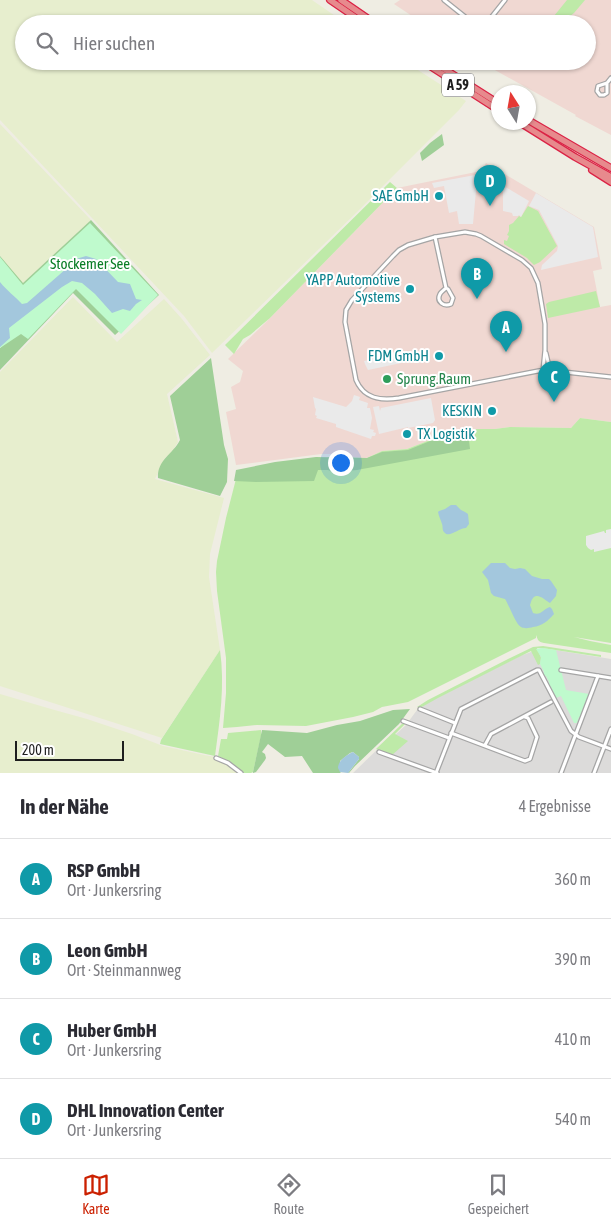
<!DOCTYPE html>
<html lang="de">
<meta charset="utf-8">
<style>
:root{--surface:#fff;--page:#f7f7f7;--text:#2b2b33;--muted:#7c7c81;--line:#e1e1e2;--accent:#cb2000}
body{margin:0;font-family:"Asap Condensed",sans-serif;background:var(--page);color:var(--text)}
.compass{position:absolute;left:491px;top:85px;width:45px;height:45px;border-radius:50%;background:var(--surface);box-shadow:0 1px 4px #0004;rotate:349deg}
.scale{position:absolute;left:15px;bottom:12px;width:109px;box-sizing:border-box;padding-left:5px;border:2px solid #1e1e1e;border-top:0;font-size:14px;line-height:18px;white-space:nowrap;color:#1e1e1e;-webkit-text-stroke:4px #fff;paint-order:stroke}
.you{position:absolute;left:340px;top:462px;width:18px;height:18px;margin:-12px;border:4px solid #fff;border-radius:50%;background:#1a73e8;box-shadow:0 0 0 8px #1a73e833}
.badge{display:grid;place-items:center;width:32px;height:32px;border-radius:50%;background:var(--accent);color:#fff;font-size:16px;font-weight:700}
.pin{position:absolute;translate:-50% -41px;filter:drop-shadow(0 1px 2px #0008)}
.pin::after{content:'';position:absolute;top:26px;width:18px;height:15px;background:inherit;clip-path:polygon(0 0,100% 0,50% 100%)}
.list{margin:0;padding:0;list-style:none}
h2{display:flex;justify-content:space-between;align-items:center;height:65px;margin:0;padding:0 20px;font-size:21px}
h2 small{font-size:16px;font-weight:400;color:var(--muted)}
.list li{display:grid;grid-template-columns:32px 1fr auto;gap:15px;align-items:center;box-sizing:border-box;height:80px;padding:0 20px;border-top:1px solid var(--line)}
.list b{display:block;font-size:19px;white-space:nowrap}
.list p{margin:0;font-size:16px;white-space:nowrap;color:var(--muted)}
.list em{font-size:16px;font-style:normal;color:var(--muted)}
.icon{flex:none;width:28px;height:28px;fill:none;stroke:currentColor;stroke-width:2;stroke-linecap:round;stroke-linejoin:round}
.map{position:relative;flex:none;width:611px;height:773px;overflow:hidden}
.search{position:absolute;background:var(--surface);box-shadow:0 1px 4px #0004;left:15px;right:15px;top:15px;height:55px;display:flex;align-items:center;gap:12px;box-sizing:border-box;padding:0 18px;border-radius:28px;color:var(--muted);font-size:19px}
.sheet{height:385px;background:var(--surface)}
nav{display:flex;justify-content:space-around;align-items:center;box-sizing:border-box;height:70px;border-top:1px solid var(--line);background:var(--surface);font-size:14px;color:var(--muted)}
nav a{display:grid;justify-items:center;gap:2px}
nav .on{color:var(--accent)}
.map>svg:first-child{display:block}
</style>
<div class="map">
<svg width="611" height="773" viewBox="0 0 611 773">
<rect width="100%" height="100%" fill="#efede3"/>
<!-- residential -->
<polygon fill="#dcdbda" points="542,648 611,659 611,773 353,773 386,741 395,735 406,725 417,710 429,702 520,656"/>
<!-- commercial -->
<g fill="#f0d8d2">
<polygon points="400,0 611,0 611,135 575,116 576,115 493,69 481,61 587,61 587,24 424,24 394,4"/>
<polygon points="486,163 594,227 602,269 593,271 600,307 611,305 611,422 580,418 571,428 510,427 495,429 475,429 440,436 407,449 382,451 367,458 332,457 332,454 321,454 236,465 226,412 236,409 231,387 240,382 243,371 228,359 266,322 397,188 481,171"/>
</g>
<!-- farmland -->
<g fill="#e7eece">
<polygon points="0,0 312,0 347,24 24,24 24,61 404,61 466,101 459,110 356,213 212,353 184,316 0,120"/>
<polygon points="0,124 91,220 22,284 0,256"/>
<polygon points="73,297 117,342 164,299 182,319 210,355 167,394 178,442 171,453 165,458 155,479 224,498 210,554 209,577 220,650 162,738 0,686 0,372"/>
<polygon points="0,694 51,709 87,719 132,734 163,746 204,755 220,758 239,773 0,773"/>
</g>
<!-- grass -->
<g fill="#beeaa8">
<polygon points="567,0 585,0 574,13 560,24 545,24 554,16"/>
<polygon points="390,182 397,188 270,318 250,335 243,339 234,354 225,345"/>
<polygon points="528,206 538,211 557,246 540,262 534,265 527,258 504,244 504,240 507,241 509,236 507,235 509,231 509,225 513,223 519,216 521,217"/>
<polygon points="596,291 600,307 548,318 546,304 549,302"/>
<path d="M580,418L611,422V643L574,637L590,641L611,645V653L544,643C538,642 538,640 536,635V638L408,702L382,707L373,712L353,717L306,726L257,725L237,727L223,728L226,693V658L217,591L216,572L217,561L226,518L237,475L332,457L367,458L382,451L407,449L440,436L475,429H495L510,427L571,428Z"/>
<polygon points="543,646 601,655 601,657 542,648 537,648 541,658 540,664 538,665 531,651 438,698 420,708 417,707 428,700 508,659 533,647"/>
<path d="M220,650C225,686 220,719 215,756L160,744L161,740Z"/>
<polygon points="404,722 406,723 395,734 408,741 392,755 376,749"/>
<polygon points="261,730 261,736 253,772 251,773 243,773 228,761 218,756 221,739 227,739 228,733"/>
</g>
<!-- forest -->
<g fill="#9fcf97">
<polygon points="442,134 444,145 422,161 420,153 430,143"/>
<path d="M91,220L159,295L115,335L73,293L0,370V348L10,338L9,329L62,287L72,281L82,283L95,294L112,313L123,310L130,311L136,305L142,300L136,299L130,284L118,282L96,259L86,256L76,259L73,268H67L27,303L22,304C17,298 2,287 0,281C0,275 0,263 0,256L23,283Z"/>
<path d="M211,358L224,445L228,459L227,482L220,496L158,478C157,460 173,454 180,440L170,396Z"/>
<polygon points="462,436 469,441 470,449 357,470 333,472 328,470 318,470 314,481 256,482 234,481 236,470 275,462 316,457 367,458 382,452 408,450 430,441 452,437"/>
<polygon points="410,709 399,724 355,766 349,773 348,773 359,759 359,757 353,752 350,753 340,761 340,772 341,773 313,773 302,756 285,757 268,744 262,752 265,754 266,758 265,760 256,772 253,773 253,772 262,730 307,733 337,725 360,721 393,710"/>
</g>
<!-- park -->
<g fill="#bffacd">
<polygon points="90,223 158,295 121,334 76,289 28,339 21,334 0,348 0,257 23,285"/>
<polygon points="542,648 556,650 566,690 589,694 581,718 579,717 577,723 574,723 561,696 556,698 551,687 548,684 549,682 546,676 544,676 543,674 544,672 540,664 541,657 536,649"/>
</g>
<!-- parking -->
<g fill="#eaeaea">
<polygon points="475,175 477,180 473,224 459,224 457,211 449,213 444,186 434,188 432,183"/>
<polygon points="485,175 529,201 521,217 519,215 518,216 513,216 512,213 503,211 503,189 484,187"/>
<polygon points="536,193 593,227 598,257 541,270 542,265 557,251 558,246 539,210 529,206"/>
<polygon points="404,353 406,362 368,370 365,364 364,361"/>
<polygon points="354,395 360,397 359,400 368,403 367,408 370,408 372,418 370,429 374,430 373,432 376,433 375,436 372,436 371,439 336,427 336,424 316,418 317,416 315,415 316,409 315,408 313,397 346,407 352,401"/>
<polygon points="431,398 435,420 433,423 408,428 408,427 379,434 373,407 379,406 380,411 381,408"/>
<polygon points="611,529 611,548 594,552 594,549 591,550 588,548 586,545 586,536 604,531 605,533 606,533 606,530"/>
</g>
<!-- water -->
<g fill="#a3c7dd">
<path d="M86,256L96,259L118,282L130,284L136,299L142,300L136,304L130,311L123,309L112,313L95,294L82,283L72,281L62,287L9,328L10,338L0,347V282C7,291 15,296 22,304L27,303L67,268H73L76,259Z"/>
<path d="M451,505H456L461,510L465,512L468,514L469,524L466,528C458,528 449,539 444,532C442,530 443,526 442,524C441,520 439,517 438,512L439,511L445,509Z"/>
<path d="M491,563H505L510,568L515,569L520,568L525,569L532,576L542,579H549L551,581L557,590L556,596L550,603C546,601 538,592 533,598C531,600 531,603 530,605L533,613C541,616 543,609 550,607L552,609L554,614C548,621 542,626 533,627C530,628 524,629 521,627C516,625 509,605 505,599L494,596L491,593L488,580L482,572Z"/>
<path d="M353,752L359,757V759L348,773L340,772L338,768C338,761 346,755 353,752Z"/>
</g>
<g fill="none" stroke-linecap="round" stroke-linejoin="round">
<!-- minor casing -->
<g stroke="#a5a5a5" stroke-width="5.5">
<g id="minor">
<polyline points="444,0 474,24"/>
<polyline points="486,24 505,0"/>
<polyline points="607,83 607,93 604,95 600,95 597,91 598,86 607,83 611,78"/>
<path d="M435,237L446,288L448,289L453,298L451,304C444,307 436,302 440,294C441,292 445,289 446,288"/>
<polyline points="546,353 549,366 552,370"/>
<path d="M543,370L545,350V324L538,283L531,268L522,260L481,236L476,234L465,232L435,237L408,245L399,250L393,256L352,300L346,310L345,322L356,380C364,399 381,401 399,398L538,371L546,370L611,377"/>
<polyline points="561,670 611,678"/>
<polyline points="420,709 455,723"/>
<polyline points="403,721 449,738"/>
<polyline points="451,733 525,761 530,759 537,737 528,718 525,717"/>
<polyline points="485,745 491,734 551,702"/>
<polyline points="379,752 437,773"/>
<polyline points="216,758 228,763 241,773"/>
<polyline points="436,773 461,709 537,670 539,670 540,672 571,731 579,737 611,749"/>
<polyline points="561,773 598,676"/>
<polyline points="594,773 611,729"/>
</g>
</g>
<!-- motorway casing -->
<g stroke="#db2245" stroke-width="8">
<g id="motorway">
<polyline points="330,0 365,24"/>
<polyline points="341,0 376,24"/>
<polyline points="422,61 498,110"/>
<polyline points="432,61 498,103"/>
<polyline points="528,120 611,168"/>
<polyline points="519,122 575,157 611,177"/>
<polyline points="592,170 611,182"/>
</g>
</g>
<!-- minor -->
<use href="#minor" stroke="#fff" stroke-width="3"/>
<!-- motorway -->
<use href="#motorway" stroke="#e78a8d" stroke-width="5.5"/>
</g>
<!-- markers -->
<g fill="#0f9aa8" stroke="#fff" stroke-width="2">
<circle cx="439" cy="196" r="5"/>
<circle cx="410" cy="289" r="5"/>
<circle cx="439" cy="356" r="5"/>
<circle cx="492" cy="411" r="5"/>
<circle cx="407" cy="434" r="5"/>
</g>
<circle fill="#2e9e5b" stroke="#fff" stroke-width="2" cx="387" cy="379" r="5"/>
<g text-anchor="middle" stroke-width="4" stroke-linejoin="round" paint-order="stroke">
<!-- shield labels -->
<rect fill="#fff" stroke="#626262" stroke-width="1" x="442" y="73.5" width="32" height="23" rx="4"/>
<g font-size="14" font-weight="bold" fill="#1e1e1e">
<text x="458" y="90">A 59</text>
</g>
<!-- culture labels -->
<g font-size="15" fill="#0d838f" stroke="#fff" text-anchor="end">
<text x="429" y="201">SAE GmbH</text>
<text x="400" y="285">YAPP Automotive<tspan x="400" dy="17">Systems</tspan></text>
<text x="429" y="361">FDM GmbH</text>
<text x="482" y="416">KESKIN</text>
<text x="417" y="439" text-anchor="start">TX Logistik</text>
</g>
<!-- park labels -->
<g font-size="15" fill="#0a7d26" stroke="#fff">
<text x="90" y="269">Stockemer See</text>
</g>
<!-- leisure labels -->
<g font-size="15" fill="#27864d" stroke="#fff" text-anchor="start">
<text x="397" y="384">Sprung.Raum</text>
</g>
</g>
</svg>
<svg class="compass" viewBox="-18 -18 36 36"><path d="M0-13l5 13h-10z" fill="#e53935"/><path d="M0 13l5-13h-10z" fill="#7c7c81"/></svg>
<div class="scale">200 m</div>
<div class="you"></div>
<div class="pin badge" style="left:506px;top:352px;background:#0f9aa8">A</div>
<div class="pin badge" style="left:477px;top:299px;background:#0f9aa8">B</div>
<div class="pin badge" style="left:554px;top:402px;background:#0f9aa8">C</div>
<div class="pin badge" style="left:490px;top:206px;background:#0f9aa8">D</div>
<div class="search"><svg class="icon" aria-label="search" viewBox="0 0 24 24"><circle cx="10" cy="10" r="6"/><path d="M15 15l6 6"/></svg>Hier suchen</div>
</div>
<section class="sheet">
<h2>In der Nähe<small>4 Ergebnisse</small></h2>
<ul class="list">
<li><span class="badge" style="background:#0f9aa8">A</span><div><b>RSP GmbH</b><p>Ort · Junkersring</p></div><em>360 m</em></li>
<li><span class="badge" style="background:#0f9aa8">B</span><div><b>Leon GmbH</b><p>Ort · Steinmannweg</p></div><em>390 m</em></li>
<li><span class="badge" style="background:#0f9aa8">C</span><div><b>Huber GmbH</b><p>Ort · Junkersring</p></div><em>410 m</em></li>
<li><span class="badge" style="background:#0f9aa8">D</span><div><b>DHL Innovation Center</b><p>Ort · Junkersring</p></div><em>540 m</em></li>
</ul>
</section>
<nav>
<a class="on"><svg class="icon" aria-label="map" viewBox="0 0 24 24"><path d="M3 6l6-2 6 2 6-2v14l-6 2-6-2-6 2zM9 4v14M15 6v14"/></svg>Karte</a>
<a><svg class="icon" aria-label="directions" viewBox="0 0 24 24"><path d="M12 3l9 9-9 9-9-9zM9 14v-3h6M13 9l2 2-2 2"/></svg>Route</a>
<a><svg class="icon" aria-label="saved" viewBox="0 0 24 24"><path d="M7 4h10v16l-5-4-5 4z"/></svg>Gespeichert</a>
</nav>
